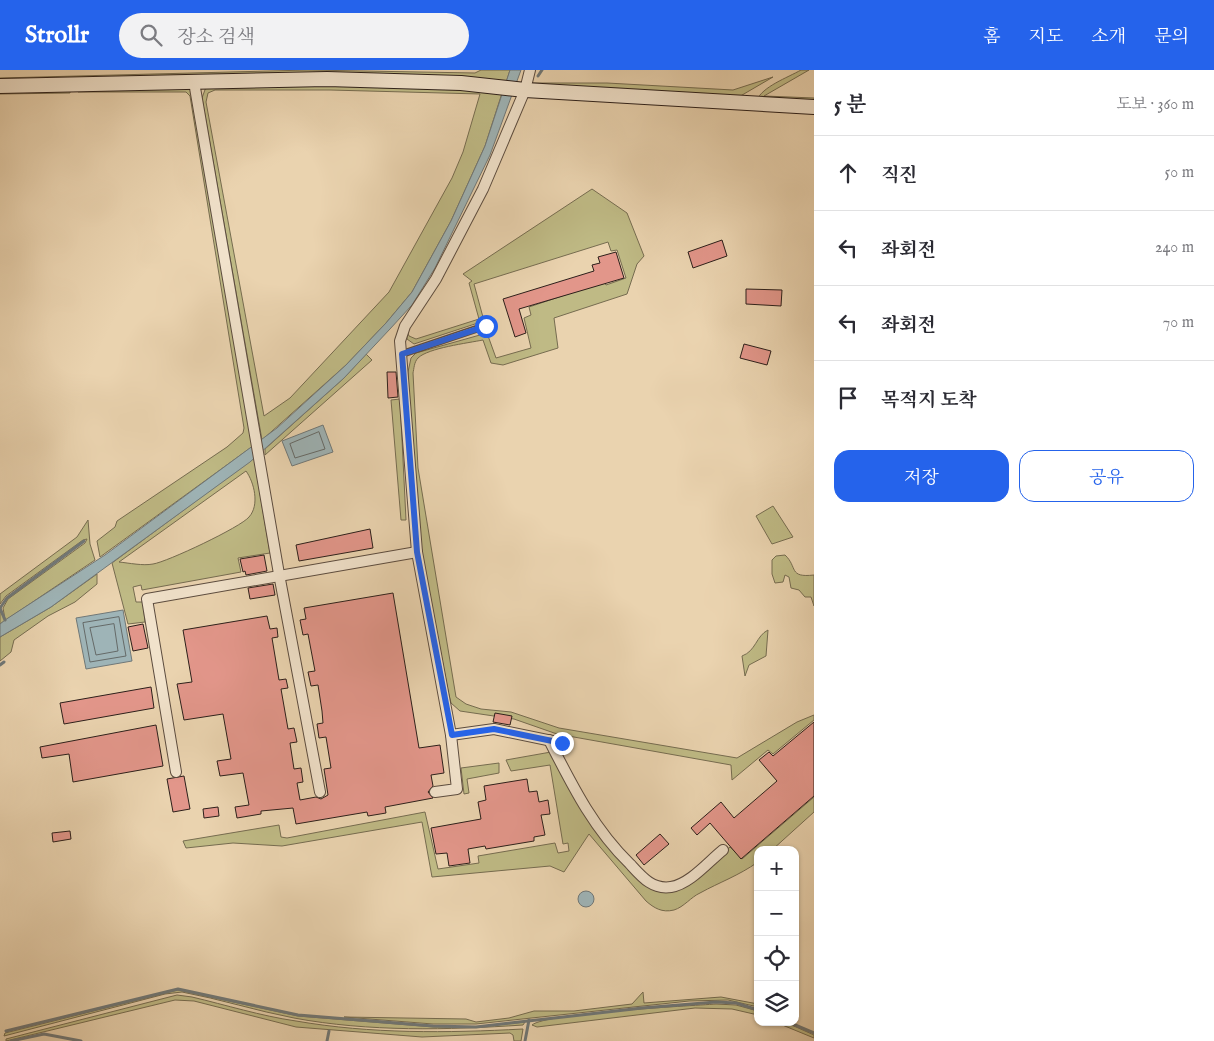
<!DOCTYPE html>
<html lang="ko">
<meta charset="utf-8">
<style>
:root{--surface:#fff;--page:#f2f2f3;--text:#2b2b33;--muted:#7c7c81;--line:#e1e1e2;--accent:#2563eb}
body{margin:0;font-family:"IM FELL English","Noto Serif KR",serif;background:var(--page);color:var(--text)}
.controls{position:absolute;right:15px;bottom:15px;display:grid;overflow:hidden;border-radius:10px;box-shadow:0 1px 4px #0004}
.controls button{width:45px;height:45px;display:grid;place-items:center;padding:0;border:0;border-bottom:1px solid var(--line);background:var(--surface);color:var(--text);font:25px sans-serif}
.stop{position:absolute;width:15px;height:15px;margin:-11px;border:4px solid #2563eb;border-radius:50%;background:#fff}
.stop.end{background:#2563eb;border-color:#fff;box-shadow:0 1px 5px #0008}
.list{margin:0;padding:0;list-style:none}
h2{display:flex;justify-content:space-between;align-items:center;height:65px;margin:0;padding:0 20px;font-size:21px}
h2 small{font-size:16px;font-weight:400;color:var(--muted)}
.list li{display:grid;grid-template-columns:32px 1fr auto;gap:15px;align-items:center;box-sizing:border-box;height:75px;padding:0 20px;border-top:1px solid var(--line)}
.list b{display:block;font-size:19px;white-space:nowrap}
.list em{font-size:16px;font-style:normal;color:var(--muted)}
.actions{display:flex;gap:10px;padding:15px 20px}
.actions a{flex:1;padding:11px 0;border:1px solid var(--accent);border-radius:15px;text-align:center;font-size:18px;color:var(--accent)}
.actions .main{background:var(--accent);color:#fff}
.icon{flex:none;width:28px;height:28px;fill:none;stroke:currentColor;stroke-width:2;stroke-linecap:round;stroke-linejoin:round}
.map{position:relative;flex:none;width:814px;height:971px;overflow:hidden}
header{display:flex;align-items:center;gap:30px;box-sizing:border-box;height:70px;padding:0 25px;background:var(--accent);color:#fff}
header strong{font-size:24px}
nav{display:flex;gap:28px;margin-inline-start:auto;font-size:18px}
.search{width:350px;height:45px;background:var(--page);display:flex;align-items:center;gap:12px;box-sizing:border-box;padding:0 18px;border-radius:28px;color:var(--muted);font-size:19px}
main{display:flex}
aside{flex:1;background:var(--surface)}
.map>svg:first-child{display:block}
</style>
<header>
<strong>Strollr</strong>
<div class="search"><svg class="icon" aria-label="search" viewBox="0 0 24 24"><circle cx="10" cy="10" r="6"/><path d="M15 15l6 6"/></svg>장소 검색</div>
<nav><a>홈</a><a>지도</a><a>소개</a><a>문의</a></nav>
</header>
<main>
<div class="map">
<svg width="814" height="971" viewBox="0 0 814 971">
<rect width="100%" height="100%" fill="#ead3af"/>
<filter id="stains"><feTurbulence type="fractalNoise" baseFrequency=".004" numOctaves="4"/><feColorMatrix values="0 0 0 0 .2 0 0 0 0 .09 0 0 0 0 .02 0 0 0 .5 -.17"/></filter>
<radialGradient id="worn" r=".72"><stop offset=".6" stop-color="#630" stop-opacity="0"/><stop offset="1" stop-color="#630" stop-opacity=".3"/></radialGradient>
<!-- green -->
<g fill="#bfba85" stroke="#766c50" fill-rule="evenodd">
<polygon points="308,0 475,3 481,0 510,0 506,13 0,13 0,8"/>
<path d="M801,0H809L764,26L814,28V35L756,31C763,16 787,8 801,0Z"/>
<polygon points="773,7 737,28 537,16 533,13 607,13 733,20"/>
<path d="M329,12L503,20L485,76L451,151L412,222L386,253L346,295L262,370L202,28L206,17ZM215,20H330L480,24L463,82L452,108L389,222L290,328L264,346L206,32L208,23Z"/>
<polygon points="70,17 70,23 0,24 0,19"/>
<polygon points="78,17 188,17 191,21 253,376 100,487 97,471 115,457 117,451 227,377 243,363 244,358 190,26 186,22 78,22"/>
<path d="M592,119L627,143L644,186L637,194L627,224L554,248L558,278L503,295L491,293L483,270C468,273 428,278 418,288C414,292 414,299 413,303L418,398L456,627L466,634L481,639L511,642L559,658L737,688L797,652L814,645V650L773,684L768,680L732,710L731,695L557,664L514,649L460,641L451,633L448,621L421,479L413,404L408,302L411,288L416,283L487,263L496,288L531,278L524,248L531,245L529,237L604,212L606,215L626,208L617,180L611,181L608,172L474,214L484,251L414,274L407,269V261L409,266L416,269L479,249L469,213L472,211L463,204Z"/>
<polygon points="366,284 372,290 265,385 265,379 344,308"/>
<polygon points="400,329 406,450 401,450 391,330"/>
<path d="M254,388L270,483L238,488L241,502L142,520L141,515L133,517L136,532H143L145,552L128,554L112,493ZM246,401C254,412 260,435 249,447C241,457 167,492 153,494C143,496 129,493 119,492Z"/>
<polygon points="773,436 793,467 772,474 756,446"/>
<polygon points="88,450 90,474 95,490 0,554 0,541 5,549 3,538 8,529 85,473 87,469 83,470 6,526 0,534 0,524 77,467"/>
<path d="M785,485C798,497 788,508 814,505V536L811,527H805L799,520L791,518L789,507L785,505L783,512L775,513L772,504V490L776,486Z"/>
<polygon points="97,504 97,514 75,532 48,546 14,570 11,582 0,591 0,567 51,537"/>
<path d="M768,560L766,586L749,595L745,606L742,586C756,581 756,566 768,560Z"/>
<path d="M551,682L609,777L669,821H676L683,816L730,777L742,789L814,727V742L772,780H758V792C738,806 720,812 700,823C691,827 684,837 674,840C662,843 654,838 646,831L589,764L564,802L550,796L432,807L422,752L282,776L233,773L186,778L183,771L279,755L281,767L287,768L425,742L438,799L479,793L478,786L555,773L558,783L569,781L568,773L563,774L550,695L511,701L506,690Z"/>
<polygon points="499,693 499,703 467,709 469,723 464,724 461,698"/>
<path d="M178,920L298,946L434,957H477L525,952L523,955C448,960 369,962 294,948C257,941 220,929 182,922L165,924L4,966L5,963Z"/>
<polygon points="643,922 644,933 721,927 758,934 758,937 728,930 689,931 476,954 433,954 344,947 466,949 476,952 509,948 534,941 574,941 632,934"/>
<path d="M177,925L192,927C226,935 261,946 296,951C371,964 447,963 523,959L521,971H514L513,965L510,963L422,967L296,957L194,931L175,930L6,971V969Z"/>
<path d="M716,934L736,935L758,941V945L732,939L695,938L537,957L532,955C546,943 688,936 716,934Z"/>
<polygon points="775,952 785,952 814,965 814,968"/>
</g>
<!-- water -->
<g fill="#9eb4b7" stroke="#707878">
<polygon points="510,0 521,0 490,85 435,198 412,235 390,259 344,308 250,392 51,537 0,567 0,554 5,550 105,485 277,358 346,295 386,253 412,222 451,151 485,76"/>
<polygon points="323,355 333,382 292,396 282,371"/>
<polygon points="123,540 132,591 86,599 76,548"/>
<circle cx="586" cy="829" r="8"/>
</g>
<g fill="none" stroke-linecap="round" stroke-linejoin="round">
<!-- shore -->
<g stroke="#656a68" stroke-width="1">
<polygon points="319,362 325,379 295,388 290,374"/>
<polygon points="119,547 126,586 90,592 83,553"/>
<polygon points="114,554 118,581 96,585 90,558"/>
</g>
<!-- stream -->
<g stroke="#707878" stroke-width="3">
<polyline points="538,6 542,0"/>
<polyline points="0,538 7,528 84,471"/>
<polyline points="0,538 5,550"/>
<polyline points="0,595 4,592"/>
<polyline points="788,952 814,963"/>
<polyline points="6,961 178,919 298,945 433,956 476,957 642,938 716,932 736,933 758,940"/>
<polyline points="11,971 44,964 81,971"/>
<polyline points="327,971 329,961"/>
<polyline points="525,971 529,950"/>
</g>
</g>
<!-- building -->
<g fill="#e2968a" stroke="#2c1f1a">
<polygon points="722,170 727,186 693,198 688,182"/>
<polygon points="616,182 624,208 519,239 526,263 515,267 503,229 594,201 592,195 600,193 598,187"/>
<polygon points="746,219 782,220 781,236 746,234"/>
<polygon points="744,274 771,281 767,295 740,288"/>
<polygon points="387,302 396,302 398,327 388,328"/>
<polygon points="370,459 373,478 299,491 296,475"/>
<polygon points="264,485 267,501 246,505 245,501 243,502 240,489"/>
<polygon points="273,514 275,525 250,529 248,518"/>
<polygon points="393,523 419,678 440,675 444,703 431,705 433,716 428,722 433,728 385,737 386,743 368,746 367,742 296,754 293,738 261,741 261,744 237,748 235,737 249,735 243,703 220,706 217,691 231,689 223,644 184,650 177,614 192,612 183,560 267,546 270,559 277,558 278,567 272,568 279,610 286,609 288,618 281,619 288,659 294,658 297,672 290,673 294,699 301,698 303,712 297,713 300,730 316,727 321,729 328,725 324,699 331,698 326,667 319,668 317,654 323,653 322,641 318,615 311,616 308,602 315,601 308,564 303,565 300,550 306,549 304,538"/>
<polygon points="143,554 148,578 133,581 128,557"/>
<polygon points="151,617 154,638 64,654 60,633"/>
<polygon points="495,643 512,646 510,655 493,652"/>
<polygon points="814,652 814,726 741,789 710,753 697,765 691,758 721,732 734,748 777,711 759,690 769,682 773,686"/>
<polygon points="156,655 163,696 73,712 69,684 42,688 40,677"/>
<polygon points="184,706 190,739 173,742 167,709"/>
<polygon points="527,709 529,722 537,721 539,732 548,730 550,744 541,745 545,765 534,767 534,771 486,779 485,776 468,779 470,793 449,796 447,783 436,784 431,758 481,749 478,732 486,730 484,716"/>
<polygon points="218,737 219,746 204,748 203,739"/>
<polygon points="70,761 71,769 53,772 52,763"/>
<polygon points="660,764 669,774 644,795 636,785"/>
</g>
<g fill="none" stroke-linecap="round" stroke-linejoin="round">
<!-- lane casing -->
<g stroke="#5c4c3f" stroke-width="8">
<polyline id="lane" points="402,284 485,256"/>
</g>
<!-- street casing -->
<g stroke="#5c4c3f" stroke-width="12">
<g id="street">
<polyline points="194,12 279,504 320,722"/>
<polyline points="451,665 494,659 562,673"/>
<path d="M549,670C572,715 593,758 630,794C641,806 652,820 671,817C690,814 708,792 723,780"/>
<polyline points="176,702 147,529 417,482"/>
<polyline points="435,722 457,719 451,665 417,482 400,271 405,256 436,209 483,119 525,20 530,0"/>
</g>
</g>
<!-- secondary casing -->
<g stroke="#2c1f1a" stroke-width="16">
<polyline id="secondary" points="0,16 327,9 461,13 525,20 814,37"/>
</g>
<!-- lane -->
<use href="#lane" stroke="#f1e2cb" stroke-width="5"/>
<!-- street -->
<use href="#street" stroke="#f1e2cb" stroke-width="10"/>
<!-- secondary -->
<use href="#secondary" stroke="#f1e2cb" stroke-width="14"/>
</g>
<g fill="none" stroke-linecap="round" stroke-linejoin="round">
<!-- route -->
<polyline stroke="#2563eb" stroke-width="6" points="486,256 402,284 417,482 452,665 494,659 562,673"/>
</g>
<rect width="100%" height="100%" filter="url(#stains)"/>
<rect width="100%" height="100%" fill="url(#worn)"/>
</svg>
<div class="controls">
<button>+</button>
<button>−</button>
<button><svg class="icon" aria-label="locate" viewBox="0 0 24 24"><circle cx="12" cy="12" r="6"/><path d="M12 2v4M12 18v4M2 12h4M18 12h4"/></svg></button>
<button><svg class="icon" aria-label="layers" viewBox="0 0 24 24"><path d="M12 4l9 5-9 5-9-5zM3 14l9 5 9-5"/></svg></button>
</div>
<div class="stop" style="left:486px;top:256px"></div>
<div class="stop end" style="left:562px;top:673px"></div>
</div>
<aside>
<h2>5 분<small>도보 · 360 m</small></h2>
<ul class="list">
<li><svg class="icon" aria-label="ahead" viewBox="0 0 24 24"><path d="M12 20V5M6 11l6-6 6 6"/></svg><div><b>직진</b></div><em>50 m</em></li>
<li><svg class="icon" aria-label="left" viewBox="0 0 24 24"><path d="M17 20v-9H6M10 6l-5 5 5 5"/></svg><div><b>좌회전</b></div><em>240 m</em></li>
<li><svg class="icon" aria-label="left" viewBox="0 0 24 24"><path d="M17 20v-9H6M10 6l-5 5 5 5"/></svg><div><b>좌회전</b></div><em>70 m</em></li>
<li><svg class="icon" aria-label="arrive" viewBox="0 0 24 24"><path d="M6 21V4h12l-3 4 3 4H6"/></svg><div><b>목적지 도착</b></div></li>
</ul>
<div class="actions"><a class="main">저장</a><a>공유</a></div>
</aside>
</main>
